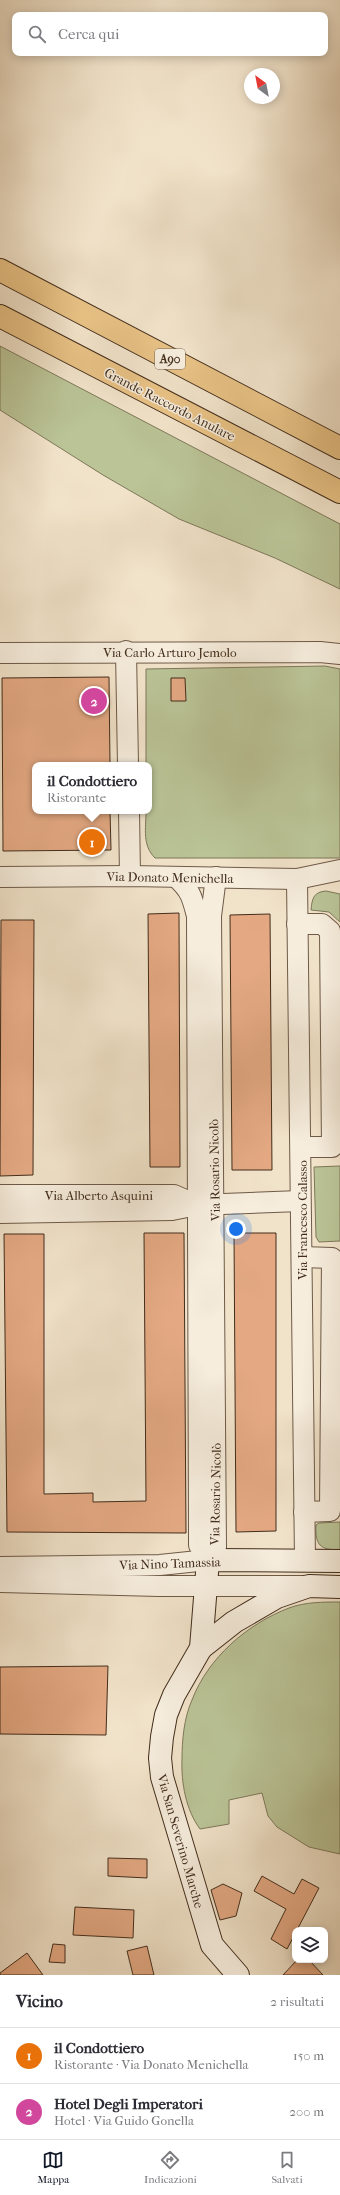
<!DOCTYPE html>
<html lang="it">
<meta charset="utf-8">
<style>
:root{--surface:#fff;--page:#f2f2f3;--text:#2b2b33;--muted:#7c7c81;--line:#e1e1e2;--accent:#111827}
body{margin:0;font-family:"IM FELL French Canon",serif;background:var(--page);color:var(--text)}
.controls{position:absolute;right:12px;bottom:12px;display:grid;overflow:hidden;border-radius:8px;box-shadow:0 2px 10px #0003}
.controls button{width:36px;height:36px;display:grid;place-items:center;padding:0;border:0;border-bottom:1px solid var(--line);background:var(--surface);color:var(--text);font:20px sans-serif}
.compass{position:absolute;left:244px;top:68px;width:36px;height:36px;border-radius:50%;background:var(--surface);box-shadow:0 2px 10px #0003;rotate:328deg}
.you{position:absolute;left:236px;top:1229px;width:14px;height:14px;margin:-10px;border:3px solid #fff;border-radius:50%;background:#1a73e8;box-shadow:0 0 0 6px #1a73e833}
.badge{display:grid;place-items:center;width:26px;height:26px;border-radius:50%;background:var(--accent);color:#fff;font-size:13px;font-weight:700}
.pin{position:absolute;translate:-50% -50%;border:2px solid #fff;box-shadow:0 1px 4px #0006}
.popup{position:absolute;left:32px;top:762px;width:120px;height:52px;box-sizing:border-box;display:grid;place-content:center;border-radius:8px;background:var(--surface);filter:drop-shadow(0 1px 3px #0005);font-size:13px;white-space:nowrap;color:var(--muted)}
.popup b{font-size:15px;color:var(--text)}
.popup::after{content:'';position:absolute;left:50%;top:100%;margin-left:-8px;border:8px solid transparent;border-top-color:var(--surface)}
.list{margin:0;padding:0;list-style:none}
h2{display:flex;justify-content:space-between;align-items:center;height:52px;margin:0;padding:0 16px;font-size:17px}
h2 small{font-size:13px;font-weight:400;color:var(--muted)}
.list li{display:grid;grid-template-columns:26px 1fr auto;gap:12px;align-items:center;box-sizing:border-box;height:56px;padding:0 16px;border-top:1px solid var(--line)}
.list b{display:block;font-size:15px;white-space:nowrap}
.list p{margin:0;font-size:13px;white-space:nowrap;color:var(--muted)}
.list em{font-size:13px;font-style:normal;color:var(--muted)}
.icon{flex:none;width:22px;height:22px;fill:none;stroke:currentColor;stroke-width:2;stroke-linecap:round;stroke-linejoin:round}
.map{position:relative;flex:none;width:340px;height:1975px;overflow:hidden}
.search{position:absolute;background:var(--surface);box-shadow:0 2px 10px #0003;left:12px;right:12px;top:12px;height:44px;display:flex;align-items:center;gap:10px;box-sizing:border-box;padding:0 14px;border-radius:8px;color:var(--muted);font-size:15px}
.sheet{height:164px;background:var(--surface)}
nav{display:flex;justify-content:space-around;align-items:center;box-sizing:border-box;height:56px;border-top:1px solid var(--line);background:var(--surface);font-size:11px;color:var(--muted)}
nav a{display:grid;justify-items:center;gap:2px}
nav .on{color:var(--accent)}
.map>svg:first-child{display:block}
</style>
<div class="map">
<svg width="340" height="1975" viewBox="0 0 340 1975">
<rect width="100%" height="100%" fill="#f1e3ca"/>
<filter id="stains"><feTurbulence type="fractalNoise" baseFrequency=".005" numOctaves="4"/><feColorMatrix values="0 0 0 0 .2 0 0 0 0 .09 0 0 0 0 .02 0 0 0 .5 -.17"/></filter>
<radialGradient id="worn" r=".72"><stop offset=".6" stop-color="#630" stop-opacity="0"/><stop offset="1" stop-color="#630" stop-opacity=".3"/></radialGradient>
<!-- green -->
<g fill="#bac497" stroke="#7e785a">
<polygon points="0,346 340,524 340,589 275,558 179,519 103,475 0,410"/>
<path d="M325,666L340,669V858H155C142,845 146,829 146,811H149V765H146V669Z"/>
<path d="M326,891L340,894V922L329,912L311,910C312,898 314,892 326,891Z"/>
<polygon points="340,1166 340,1241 319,1242 316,1237 314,1167"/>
<path d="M340,1522V1550C320,1550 315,1545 316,1525L319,1523Z"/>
<path d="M340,1602V1854L309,1847L277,1827L268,1816L262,1793L229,1800V1824L200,1829C186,1810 181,1783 182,1759C182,1740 184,1718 192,1700C208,1658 247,1624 289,1608C305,1602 323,1602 340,1602Z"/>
</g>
<!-- building -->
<g fill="#e4a983" stroke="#422d1c">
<polygon points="109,677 110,765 35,765 35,811 110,811 111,850 3,851 2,678"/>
<polygon points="171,678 185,678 186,701 171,701"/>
<polygon points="179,913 180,1167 150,1167 148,914"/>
<polygon points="270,914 272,1170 232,1170 230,915"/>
<polygon points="1,920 34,920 33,1175 0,1176"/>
<polygon points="144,1233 184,1233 186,1533 7,1532 4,1234 44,1234 44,1494 93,1493 93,1502 146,1501"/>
<polygon points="234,1233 276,1233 276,1531 236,1532"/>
<polygon points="108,1666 106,1735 0,1734 0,1667"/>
<polygon points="108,1858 147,1859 147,1878 108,1876"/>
<polygon points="262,1876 294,1894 302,1879 319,1888 297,1930 295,1930 295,1934 287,1949 271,1939 286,1909 254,1891"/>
<polygon points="223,1884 242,1893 236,1916 220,1920 211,1890"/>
<polygon points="75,1907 134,1910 133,1938 73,1935"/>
<polygon points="53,1944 65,1945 65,1963 49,1962"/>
<polygon points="147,1946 154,1975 133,1975 127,1951"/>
<polygon points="27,1953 43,1975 0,1975 0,1973"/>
<polygon points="297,1960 309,1960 323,1975 283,1975"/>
</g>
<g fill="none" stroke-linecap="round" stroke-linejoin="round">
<!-- street casing -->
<g stroke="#6e5a48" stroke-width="22">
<g id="street">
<polyline points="126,651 128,765"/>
<polyline points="0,653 320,652 340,654"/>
<polyline points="129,811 130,876"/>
<polyline points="0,877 130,876 297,879 340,870"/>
<path d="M176,877C191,891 192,897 197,916L199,1525V1545L208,1560"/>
<polyline points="297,879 305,1561"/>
<polyline points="297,924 322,924 330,931 332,1147 301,1147"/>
<polyline points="0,1195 174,1195 197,1205"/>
<polyline points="0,1213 172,1210 197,1205 300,1201"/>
<polyline points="302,1257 332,1258 330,1511 304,1512"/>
<polyline points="208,1560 216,1547 211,916 216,877"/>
<polyline points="0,1567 160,1565 208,1560"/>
<polyline points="0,1582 159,1586 303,1586"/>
</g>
</g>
<!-- secondary casing -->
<g stroke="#422d1c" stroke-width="24">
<g id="secondary">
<polyline points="201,1648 234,1622 277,1597 309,1586 340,1587"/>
<polyline points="238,1975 212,1945 162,1777 160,1758 162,1737 166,1715 174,1695 201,1648 208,1560 340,1561"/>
</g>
</g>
<!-- highway casing -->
<g stroke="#422d1c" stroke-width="24">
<g id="highway">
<polyline points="0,270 340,448"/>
<polyline points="0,316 340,492"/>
</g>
</g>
<!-- street -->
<use href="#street" stroke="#f6eddd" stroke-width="20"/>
<!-- secondary -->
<use href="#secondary" stroke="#f6eddd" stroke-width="22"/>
<!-- highway -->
<use href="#highway" stroke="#e8c285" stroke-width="22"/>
</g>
<g text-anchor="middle" stroke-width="3" stroke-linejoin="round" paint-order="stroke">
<!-- shield labels -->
<rect fill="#f6eddd" stroke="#786756" stroke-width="1" x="155" y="349" width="30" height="20" rx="3"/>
<g font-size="12" font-weight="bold" fill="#422d1c">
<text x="170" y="363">A90</text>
</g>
<!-- street labels -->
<g font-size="13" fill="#422d1c" stroke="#f6eddd">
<text transform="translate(170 404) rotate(27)" y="5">Grande Raccordo Anulare</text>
<text x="170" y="657">Via Carlo Arturo Jemolo</text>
<text transform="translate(170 877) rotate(1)" y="5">Via Donato Menichella</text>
<text transform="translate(214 1170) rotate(-91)" y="5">Via Rosario Nicolò</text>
<text x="99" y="1200">Via Alberto Asquini</text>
<text transform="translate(302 1220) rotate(-90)" y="5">Via Francesco Calasso</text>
<text transform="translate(215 1494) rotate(-89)" y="5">Via Rosario Nicolò</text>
<text transform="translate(170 1563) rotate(-2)" y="5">Via Nino Tamassia</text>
<text transform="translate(181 1841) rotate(74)" y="5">Via San Severino Marche</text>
</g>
</g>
<rect width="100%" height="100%" filter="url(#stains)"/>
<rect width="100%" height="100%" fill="url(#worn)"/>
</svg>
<div class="controls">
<button><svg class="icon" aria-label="layers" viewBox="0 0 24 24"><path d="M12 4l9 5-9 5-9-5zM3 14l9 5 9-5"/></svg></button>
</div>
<svg class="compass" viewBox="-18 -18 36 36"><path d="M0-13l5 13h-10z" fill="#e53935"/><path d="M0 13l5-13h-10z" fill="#7c7c81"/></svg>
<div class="you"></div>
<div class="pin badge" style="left:92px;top:842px;background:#e8710a">1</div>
<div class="popup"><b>il Condottiero</b>Ristorante</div>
<div class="pin badge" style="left:94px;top:701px;background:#d1479c">2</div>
<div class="search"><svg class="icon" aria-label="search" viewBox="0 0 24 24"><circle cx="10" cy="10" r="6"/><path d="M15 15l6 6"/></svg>Cerca qui</div>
</div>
<section class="sheet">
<h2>Vicino<small>2 risultati</small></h2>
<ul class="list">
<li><span class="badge" style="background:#e8710a">1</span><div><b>il Condottiero</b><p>Ristorante · Via Donato Menichella</p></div><em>150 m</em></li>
<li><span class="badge" style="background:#d1479c">2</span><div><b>Hotel Degli Imperatori</b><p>Hotel · Via Guido Gonella</p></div><em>200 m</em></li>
</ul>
</section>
<nav>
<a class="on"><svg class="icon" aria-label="map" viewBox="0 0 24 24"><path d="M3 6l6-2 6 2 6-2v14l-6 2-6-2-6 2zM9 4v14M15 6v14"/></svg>Mappa</a>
<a><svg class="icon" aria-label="directions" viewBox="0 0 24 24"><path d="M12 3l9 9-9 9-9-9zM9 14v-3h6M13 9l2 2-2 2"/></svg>Indicazioni</a>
<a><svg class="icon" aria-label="saved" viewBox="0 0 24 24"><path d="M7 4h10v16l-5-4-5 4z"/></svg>Salvati</a>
</nav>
